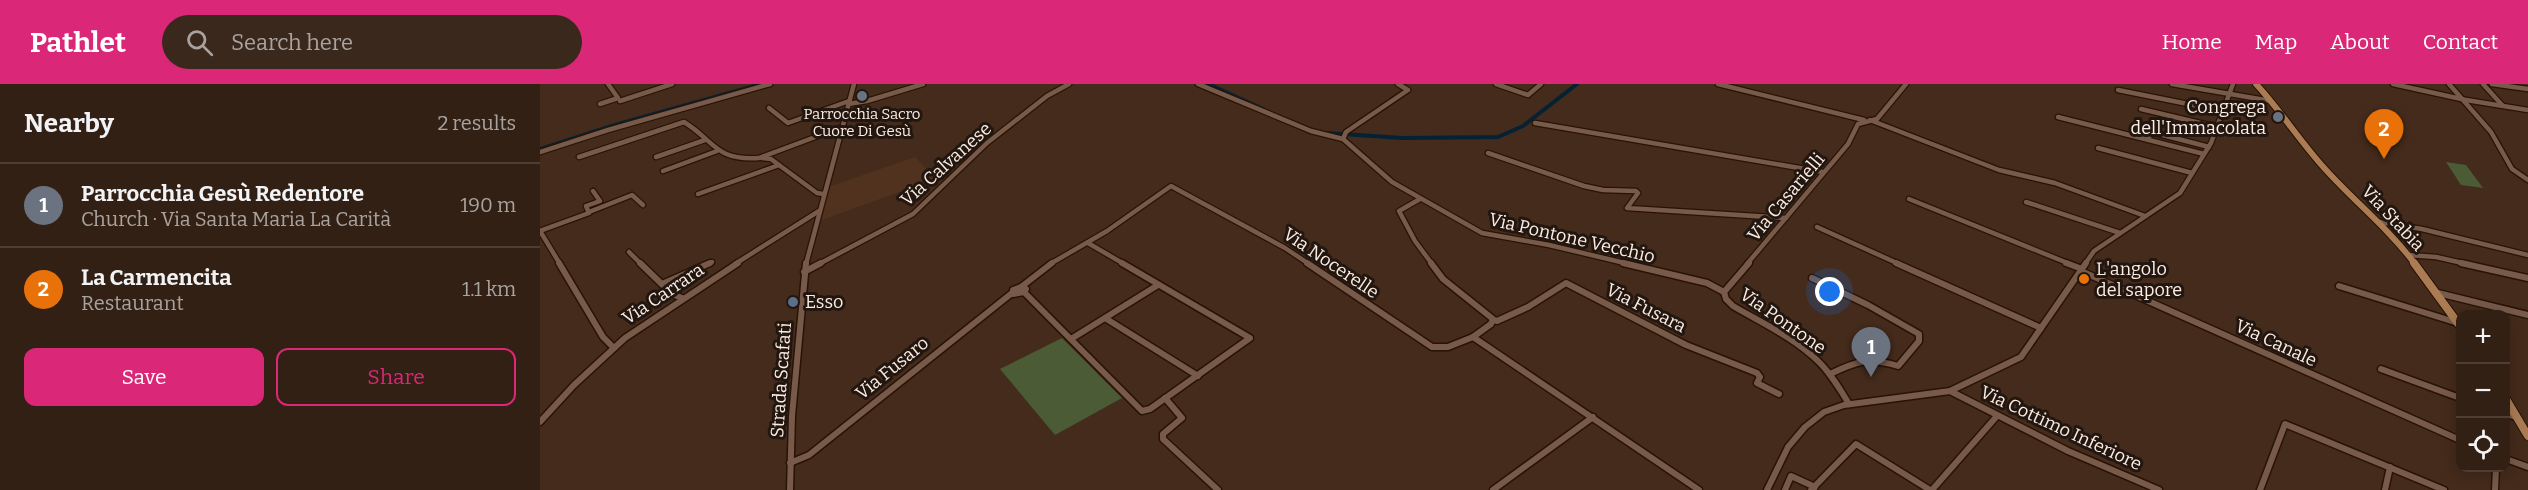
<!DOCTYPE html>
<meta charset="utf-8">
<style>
:root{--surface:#332014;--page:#3b281d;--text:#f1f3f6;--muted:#a9a3a0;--line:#4e3e34;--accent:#db2777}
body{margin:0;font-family:Bitter,serif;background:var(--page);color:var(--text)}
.controls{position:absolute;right:18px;bottom:18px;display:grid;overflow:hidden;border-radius:12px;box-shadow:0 3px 15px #0003}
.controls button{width:54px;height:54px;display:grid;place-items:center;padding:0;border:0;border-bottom:2px solid var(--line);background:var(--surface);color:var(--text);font:30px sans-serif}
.you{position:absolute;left:1290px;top:208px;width:21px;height:21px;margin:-15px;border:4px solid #fff;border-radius:50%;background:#1a73e8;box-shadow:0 0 0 9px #1a73e833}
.badge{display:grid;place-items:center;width:39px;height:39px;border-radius:50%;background:var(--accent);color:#fff;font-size:20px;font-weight:700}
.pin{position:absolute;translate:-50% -50px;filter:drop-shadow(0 2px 3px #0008)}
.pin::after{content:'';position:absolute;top:32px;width:21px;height:18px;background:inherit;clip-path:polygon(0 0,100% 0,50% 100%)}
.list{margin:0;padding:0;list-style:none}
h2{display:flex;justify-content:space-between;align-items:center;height:78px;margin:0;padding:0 24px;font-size:26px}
h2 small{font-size:20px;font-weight:400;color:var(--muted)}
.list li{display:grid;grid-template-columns:39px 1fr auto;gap:18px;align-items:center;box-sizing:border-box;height:84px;padding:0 24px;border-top:2px solid var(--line)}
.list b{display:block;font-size:22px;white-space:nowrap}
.list p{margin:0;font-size:20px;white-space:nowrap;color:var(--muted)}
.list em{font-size:20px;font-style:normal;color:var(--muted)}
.actions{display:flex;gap:12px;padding:18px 24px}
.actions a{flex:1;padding:14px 0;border:2px solid var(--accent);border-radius:12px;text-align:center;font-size:21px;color:var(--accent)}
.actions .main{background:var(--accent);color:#fff}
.icon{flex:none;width:33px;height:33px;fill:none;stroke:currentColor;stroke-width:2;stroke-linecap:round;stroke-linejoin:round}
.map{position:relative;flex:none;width:1988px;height:406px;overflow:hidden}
header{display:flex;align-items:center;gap:36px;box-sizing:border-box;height:84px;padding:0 30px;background:var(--accent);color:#fff}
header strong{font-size:28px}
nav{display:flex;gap:33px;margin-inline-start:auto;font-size:21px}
.search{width:420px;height:54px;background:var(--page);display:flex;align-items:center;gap:15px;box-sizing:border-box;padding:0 21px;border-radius:33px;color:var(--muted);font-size:22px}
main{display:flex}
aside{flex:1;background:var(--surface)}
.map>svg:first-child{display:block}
</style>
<header>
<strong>Pathlet</strong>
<div class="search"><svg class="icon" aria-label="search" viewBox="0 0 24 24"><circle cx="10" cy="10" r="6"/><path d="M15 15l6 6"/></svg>Search here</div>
<nav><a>Home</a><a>Map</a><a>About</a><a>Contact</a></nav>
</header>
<main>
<aside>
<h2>Nearby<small>2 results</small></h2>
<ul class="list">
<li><span class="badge" style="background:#6b7280">1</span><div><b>Parrocchia Gesù Redentore</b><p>Church · Via Santa Maria La Carità</p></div><em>190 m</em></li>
<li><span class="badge" style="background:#e8710a">2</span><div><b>La Carmencita</b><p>Restaurant</p></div><em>1.1 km</em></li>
</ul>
<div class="actions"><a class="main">Save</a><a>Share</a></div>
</aside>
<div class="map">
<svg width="1988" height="406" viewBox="0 0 1988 406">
<rect width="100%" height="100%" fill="#442b1b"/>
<!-- built -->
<polygon fill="#50321e" points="375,73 396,95 279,137 288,103"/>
<!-- green -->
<g fill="#4a5b36">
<polygon points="1906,78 1926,81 1943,104 1921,101"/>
<polygon points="522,254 582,314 515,351 460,285"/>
</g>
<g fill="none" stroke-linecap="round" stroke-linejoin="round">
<!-- canal -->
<g stroke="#052235" stroke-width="4">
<polyline points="668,0 723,25"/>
<polyline points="787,49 863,54 958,53 983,42 1037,0"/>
<polyline points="0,65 75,41 221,0"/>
</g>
<!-- minor-far1 casing -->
<g stroke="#291304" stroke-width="7">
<g id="minor-far1">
<polyline points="658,0 771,47 803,55 852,98 942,149 1009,161 1089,180"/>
<polyline points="956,0 988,11 1001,0"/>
<polyline points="1178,0 1324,36"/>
<polyline points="1632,0 1731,17"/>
<polyline points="1853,0 1926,16 1988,26"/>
<polyline points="1909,0 1951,48 1972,85 1988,96"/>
<polyline points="1943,0 1962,21"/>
<polyline points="1952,0 1988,5"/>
<polyline points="1578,6 1683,27"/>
<polyline points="80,17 132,0"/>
<polyline points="60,20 78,14 68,0"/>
<polyline points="308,20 327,17 383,0"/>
<polyline points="229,24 248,39 309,17"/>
<polyline points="1601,25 1677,43"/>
<polyline points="1518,33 1664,70"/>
<polyline points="1330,36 1459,86 1515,99 1605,132"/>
<polyline points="995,39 1283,88"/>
<polyline points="803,55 806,48 868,6 858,0"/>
<polyline points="1608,56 1611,48 1669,63"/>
<polyline points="1558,64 1652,89"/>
<polyline points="0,68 68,46 230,0"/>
<polyline points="948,69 1044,102 1063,106 1096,107 1098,109 1087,124 1246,134"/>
<path d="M39,73L144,38C175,57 175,77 219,74L302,43"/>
<polyline points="116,73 165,56"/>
<polyline points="222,74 231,75 239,81"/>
<polyline points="123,87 177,67"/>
<polyline points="158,110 239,81 277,109 283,110"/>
<polyline points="880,115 859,127 875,157 892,180"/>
<polyline points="1369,115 1530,180"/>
<polyline points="1486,118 1580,149"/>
<polyline points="49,128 92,111 103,121"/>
<polyline points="1839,138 1882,145 1988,171"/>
<polyline points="1277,143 1359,180"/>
<polyline points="0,147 20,180"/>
<polyline points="0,147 49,129 46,122 60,117 53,107"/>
<polyline points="548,159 584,180"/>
<polyline points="89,168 101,180"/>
<polyline points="1868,171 1896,173 1927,180"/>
<polyline points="167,180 172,178"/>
<polyline points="195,180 279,127"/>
<polyline points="266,180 314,0"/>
<polyline points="279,180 373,130 447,59 507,12 529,0"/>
<polyline points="510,180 567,147 631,102 745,164 769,180"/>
<polyline points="1207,180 1308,60 1318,40 1337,35 1366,0"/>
<polyline points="1545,180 1554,167 1640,109 1671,59 1693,0"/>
</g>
</g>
<!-- minor casing -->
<g stroke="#291304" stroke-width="9">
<g id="minor">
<polyline points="19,179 63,253 74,264"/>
<polyline points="100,179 132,210 142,214"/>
<polyline points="767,179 892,263 908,263 933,253 1159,406"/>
<polyline points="891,179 903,195 953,235 951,240 933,253"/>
<polyline points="1083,179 1167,199 1184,208"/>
<polyline points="1356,179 1501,244"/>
<polyline points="1526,179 1542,185"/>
<polyline points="1921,179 1988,194"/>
<polyline points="1541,187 1920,356"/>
<polyline points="264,188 281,179"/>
<path d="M1272,194L1328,221L1379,250V257L1358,282C1329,273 1317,277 1290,290"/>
<polyline points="122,200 170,179"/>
<polyline points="1799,202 1918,239"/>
<polyline points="481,203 512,179"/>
<polygon points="481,203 486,205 484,208 473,210 473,206"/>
<polyline points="484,208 602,327 610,325 710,254 582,179"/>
<polyline points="1184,208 1209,179"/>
<path d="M1184,208L1186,215L1193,222C1222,239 1255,254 1279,278C1291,290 1300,305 1309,320"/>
<polyline points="1898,209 1988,231"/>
<polyline points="565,234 658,292"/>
<polyline points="953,236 957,237 988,223 1026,199 1146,261 1217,289 1220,293 1217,299 1239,310"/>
<polyline points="531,255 618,201"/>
<polyline points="1841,285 1920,314"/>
<polyline points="1410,307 1528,367 1619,406"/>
<polyline points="625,314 642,334 623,350 623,355 678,406"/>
<polyline points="1966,330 1976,333"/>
<polyline points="0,338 34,301 85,254 198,179"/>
<polyline points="1966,375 1988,383"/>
<polyline points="250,379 269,371 472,209"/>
<polyline points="250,406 252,332 266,179"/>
<polyline points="953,406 1053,333"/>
<polyline points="1227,406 1248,363 1265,343 1284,328 1304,321 1410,307 1481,273 1546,179"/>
<polyline points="1245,406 1251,392 1275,403"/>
<polyline points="1271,406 1316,360 1390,406"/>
<polyline points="1392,406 1457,332"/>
<polyline points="1720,406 1745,340 1904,406"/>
<polyline points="1845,406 1850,383"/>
<polyline points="1955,406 1956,384"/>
</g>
</g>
<!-- major-far1 casing -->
<g stroke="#291304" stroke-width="8">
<path id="major-far1" d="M1716,0C1741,27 1761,59 1786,86C1815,118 1849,145 1875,180"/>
</g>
<!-- major casing -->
<g stroke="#291304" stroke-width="10">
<g id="major">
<polyline points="1874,179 1920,242"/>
<polyline points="1966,315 1988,352"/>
</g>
</g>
<!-- minor-far1 -->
<use href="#minor-far1" stroke="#775a4a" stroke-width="4.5"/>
<!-- minor -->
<use href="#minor" stroke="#775a4a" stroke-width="6"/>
<!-- major-far1 -->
<use href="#major-far1" stroke="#ab7c54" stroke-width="6"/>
<!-- major -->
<use href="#major" stroke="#ab7c54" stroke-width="8"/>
</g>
<!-- markers -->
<g fill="#6b7280" stroke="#221710" stroke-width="2">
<circle cx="322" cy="12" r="6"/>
<circle cx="1738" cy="33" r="6"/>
</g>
<circle fill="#e8710a" stroke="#221710" stroke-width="2" cx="1544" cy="195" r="6"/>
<circle fill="#5c6f8a" stroke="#221710" stroke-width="2" cx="253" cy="218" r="6"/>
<g text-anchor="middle" stroke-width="6" stroke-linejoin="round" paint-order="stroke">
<!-- far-poi labels -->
<g font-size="15" fill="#fcece2" stroke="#221710">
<text x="322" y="35">Parrocchia Sacro<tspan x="322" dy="17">Cuore Di Gesù</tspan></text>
</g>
<!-- poi labels -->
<g font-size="18" fill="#fcece2" stroke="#221710" text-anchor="start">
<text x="1726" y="29" text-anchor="end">Congrega<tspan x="1726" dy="21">dell'Immacolata</tspan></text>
<text x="1556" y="191">L'angolo<tspan x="1556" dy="21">del sapore</tspan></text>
<text x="265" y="224">Esso</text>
</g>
<!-- street labels -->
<g font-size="18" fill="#fcece2" stroke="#221710">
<text transform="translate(406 80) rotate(-42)" y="6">Via Calvanese</text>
<text transform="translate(1246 113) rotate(-50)" y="6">Via Casarielli</text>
<text transform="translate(1853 134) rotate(47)" y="6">Via Stabia</text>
<text transform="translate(1032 154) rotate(13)" y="6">Via Pontone Vecchio</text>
<text transform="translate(791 179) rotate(34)" y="6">Via Nocerelle</text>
<text transform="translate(123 210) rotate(-34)" y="6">Via Carrara</text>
<text transform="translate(1106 224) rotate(27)" y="6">Via Fusara</text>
<text transform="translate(1243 237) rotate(35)" y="6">Via Pontone</text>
<text transform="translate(1736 259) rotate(25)" y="6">Via Canale</text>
<text transform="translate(352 284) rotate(-39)" y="6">Via Fusaro</text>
<text transform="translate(241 296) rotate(-86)" y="6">Strada Scafati</text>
<text transform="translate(1521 344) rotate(25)" y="6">Via Cottimo Inferiore</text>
</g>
</g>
</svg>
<div class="controls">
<button>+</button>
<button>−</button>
<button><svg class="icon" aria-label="locate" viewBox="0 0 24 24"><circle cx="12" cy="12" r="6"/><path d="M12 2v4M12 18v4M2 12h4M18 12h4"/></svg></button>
</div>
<div class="you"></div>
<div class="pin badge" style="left:1331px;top:293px;background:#6b7280">1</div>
<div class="pin badge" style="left:1844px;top:75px;background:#e8710a">2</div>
</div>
</main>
